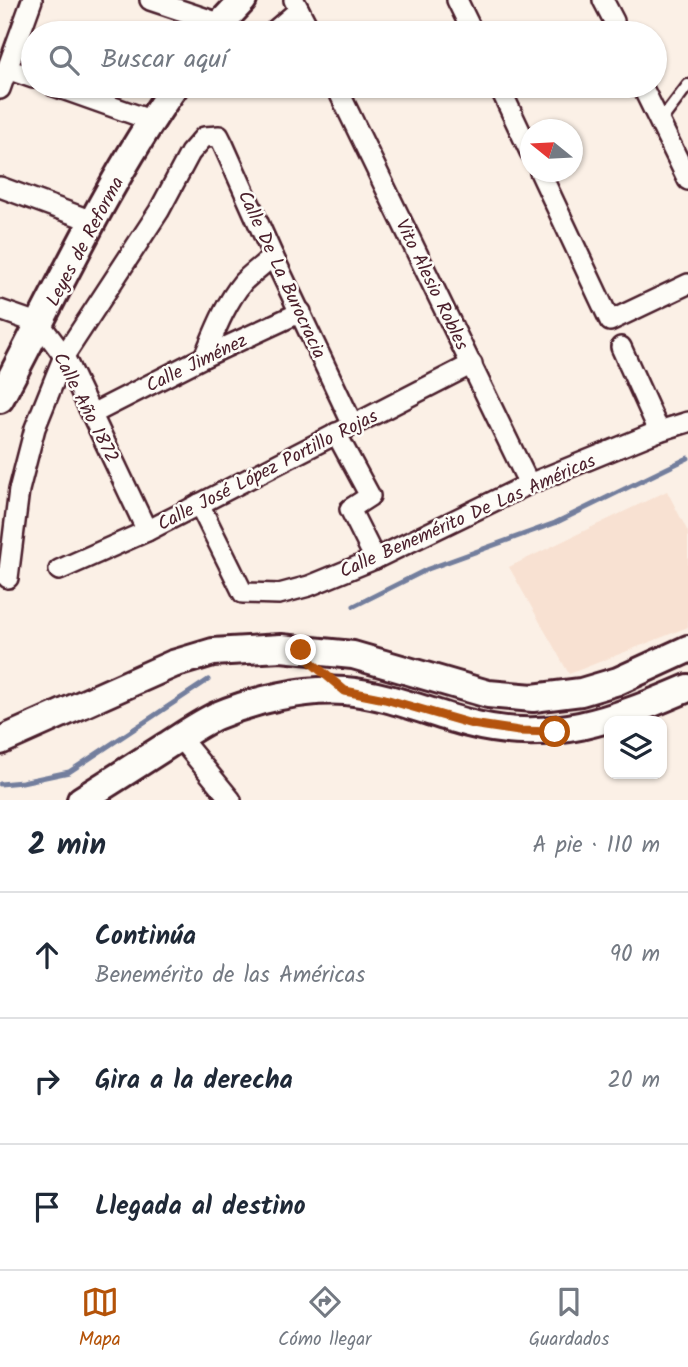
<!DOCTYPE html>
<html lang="es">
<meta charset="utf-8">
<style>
:root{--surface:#fff;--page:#f6f6f7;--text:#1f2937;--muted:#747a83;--line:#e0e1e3;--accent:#b45309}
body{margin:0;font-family:Kalam,sans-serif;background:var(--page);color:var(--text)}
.controls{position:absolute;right:21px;bottom:21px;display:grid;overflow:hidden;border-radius:14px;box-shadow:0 2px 5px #0004}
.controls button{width:63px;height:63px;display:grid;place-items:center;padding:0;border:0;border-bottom:2px solid var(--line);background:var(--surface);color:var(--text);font:35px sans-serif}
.compass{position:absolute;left:520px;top:119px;width:63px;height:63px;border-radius:50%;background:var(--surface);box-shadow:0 2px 5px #0004;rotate:288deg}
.stop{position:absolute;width:21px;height:21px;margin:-16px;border:5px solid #b45309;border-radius:50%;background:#fff}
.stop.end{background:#b45309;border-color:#fff;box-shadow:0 2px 7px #0008}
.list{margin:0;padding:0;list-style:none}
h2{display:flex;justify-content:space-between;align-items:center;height:91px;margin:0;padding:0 28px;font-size:30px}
h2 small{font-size:23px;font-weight:400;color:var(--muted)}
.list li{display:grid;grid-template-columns:46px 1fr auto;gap:21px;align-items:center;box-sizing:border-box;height:126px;padding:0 28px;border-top:2px solid var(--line)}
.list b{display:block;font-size:26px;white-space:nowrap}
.list p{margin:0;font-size:23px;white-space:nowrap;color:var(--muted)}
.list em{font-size:23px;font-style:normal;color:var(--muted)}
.icon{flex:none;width:38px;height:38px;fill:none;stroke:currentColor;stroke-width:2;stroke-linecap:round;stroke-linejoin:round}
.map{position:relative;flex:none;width:688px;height:800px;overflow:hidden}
.search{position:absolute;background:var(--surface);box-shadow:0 2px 5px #0004;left:21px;right:21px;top:21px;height:77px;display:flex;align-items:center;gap:18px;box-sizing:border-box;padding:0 24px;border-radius:38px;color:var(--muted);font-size:26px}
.sheet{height:469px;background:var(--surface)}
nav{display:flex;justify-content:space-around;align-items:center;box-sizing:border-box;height:98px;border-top:2px solid var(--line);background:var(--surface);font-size:19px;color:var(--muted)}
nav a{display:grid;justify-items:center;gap:4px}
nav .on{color:var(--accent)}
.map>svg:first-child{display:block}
</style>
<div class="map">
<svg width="688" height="800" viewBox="0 0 688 800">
<rect width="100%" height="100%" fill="#fbf0e6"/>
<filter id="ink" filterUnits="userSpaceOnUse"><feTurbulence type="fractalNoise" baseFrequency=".0143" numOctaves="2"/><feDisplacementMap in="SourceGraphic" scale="14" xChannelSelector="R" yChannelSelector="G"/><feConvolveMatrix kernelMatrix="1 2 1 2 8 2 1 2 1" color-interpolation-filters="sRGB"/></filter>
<g filter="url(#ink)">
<!-- built -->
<polygon fill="#f8e1d2" points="667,491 688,532 688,627 569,674 509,567"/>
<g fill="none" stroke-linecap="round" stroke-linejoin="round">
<!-- stream -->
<g stroke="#737e9d" stroke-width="5">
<polyline points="354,606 428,569 555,523 688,458"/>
<polyline points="0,784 22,782 69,772 208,680"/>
</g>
<!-- lane casing -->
<g stroke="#4a1f2b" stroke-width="15">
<polyline id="lane" points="660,122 688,85"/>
</g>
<!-- street casing -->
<g stroke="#4a1f2b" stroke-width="24">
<g id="street">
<polyline points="150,0 219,23"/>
<polyline points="294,0 311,33"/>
<polyline points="457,0 473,33"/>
<polyline points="603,0 614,21"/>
<polyline points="272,33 299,10"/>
<polyline points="7,69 33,78"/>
<polyline points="54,86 150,120"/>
<polyline points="336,86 529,484"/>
<polyline points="499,86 530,152"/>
<polyline points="642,86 688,180"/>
<polyline points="0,89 32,0"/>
<polyline points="540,172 610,321 688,284"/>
<polyline points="0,187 92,221"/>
<polyline points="0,310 40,324 64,356 147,531"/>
<polyline points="621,347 659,431"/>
<path d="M204,357C215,331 225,304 243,282C252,273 263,265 273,256"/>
<polyline points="92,414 204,357 301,312"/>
<polyline points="336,433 370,496 350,509 375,559"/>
<polyline points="199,504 243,593 279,594 309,586 375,559 529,484 659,431 688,422"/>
<polyline points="59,570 147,531 472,364"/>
<polyline points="8,578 19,490 35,428 64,356 159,211 190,153 204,137 219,136 223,144 273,256 353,425"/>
<polyline points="180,738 231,800"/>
</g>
</g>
<!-- secondary casing -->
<g stroke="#4a1f2b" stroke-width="32">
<g id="secondary">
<polyline points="212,33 243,0"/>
<path d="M0,399C56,294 106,184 175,86"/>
<polyline points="0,741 173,664 213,652 281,648 353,655 488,694 533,698 581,692 618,681 688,649"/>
<path d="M81,800C110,782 138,764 166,746C182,736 199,724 216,716C254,700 303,688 345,691C385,694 430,713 468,723C551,745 613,720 688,688"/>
</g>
</g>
<!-- lane -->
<use href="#lane" stroke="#fdfcf7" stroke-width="10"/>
<!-- street -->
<use href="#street" stroke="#fdfcf7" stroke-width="19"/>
<!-- secondary -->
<use href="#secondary" stroke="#fdfcf7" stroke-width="26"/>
</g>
</g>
<g fill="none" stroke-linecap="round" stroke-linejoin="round" filter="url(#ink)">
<!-- route -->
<polyline stroke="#b45309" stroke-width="9" points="301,650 313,664 345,691 385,699 472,724 519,731 555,732"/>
</g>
<g text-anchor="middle" stroke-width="5" stroke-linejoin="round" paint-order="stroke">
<!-- street labels -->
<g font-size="19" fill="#4a1f2b" stroke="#fdfcf7">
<text transform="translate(84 241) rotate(-62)" y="7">Leyes de Reforma</text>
<text transform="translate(283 274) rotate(65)" y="7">Calle De La Burocracia</text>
<text transform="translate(433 284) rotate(64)" y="7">Vito Alesio Robles</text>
<text transform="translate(196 362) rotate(-26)" y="7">Calle Jiménez</text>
<text transform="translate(87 407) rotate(63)" y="7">Calle Año 1872</text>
<text transform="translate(267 469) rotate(-27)" y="7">Calle José López Portillo Rojas</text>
<text transform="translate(467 515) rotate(-24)" y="7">Calle Benemérito De Las Américas</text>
</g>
</g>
</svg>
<div class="controls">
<button><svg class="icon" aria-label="layers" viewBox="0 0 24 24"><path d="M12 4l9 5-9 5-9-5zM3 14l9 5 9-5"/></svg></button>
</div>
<svg class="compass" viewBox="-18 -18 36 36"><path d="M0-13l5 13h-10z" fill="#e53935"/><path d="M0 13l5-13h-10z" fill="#747a83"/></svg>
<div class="stop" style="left:555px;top:732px"></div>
<div class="stop end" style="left:301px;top:650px"></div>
<div class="search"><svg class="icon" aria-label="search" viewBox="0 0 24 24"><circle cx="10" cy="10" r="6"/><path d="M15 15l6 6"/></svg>Buscar aquí</div>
</div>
<section class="sheet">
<h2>2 min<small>A pie · 110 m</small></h2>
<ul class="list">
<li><svg class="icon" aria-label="ahead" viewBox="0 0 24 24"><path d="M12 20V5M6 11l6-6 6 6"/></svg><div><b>Continúa</b><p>Benemérito de las Américas</p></div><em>90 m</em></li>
<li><svg class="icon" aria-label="right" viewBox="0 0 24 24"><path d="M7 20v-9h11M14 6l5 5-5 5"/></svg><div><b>Gira a la derecha</b></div><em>20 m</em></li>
<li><svg class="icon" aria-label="arrive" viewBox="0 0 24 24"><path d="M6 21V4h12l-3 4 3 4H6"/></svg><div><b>Llegada al destino</b></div></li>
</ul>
</section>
<nav>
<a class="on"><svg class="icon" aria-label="map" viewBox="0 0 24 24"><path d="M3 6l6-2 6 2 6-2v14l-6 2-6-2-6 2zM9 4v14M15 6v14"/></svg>Mapa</a>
<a><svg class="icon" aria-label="directions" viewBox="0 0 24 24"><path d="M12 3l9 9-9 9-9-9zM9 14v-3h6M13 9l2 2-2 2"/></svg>Cómo llegar</a>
<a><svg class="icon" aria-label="saved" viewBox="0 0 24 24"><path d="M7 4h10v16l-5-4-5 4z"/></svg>Guardados</a>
</nav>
